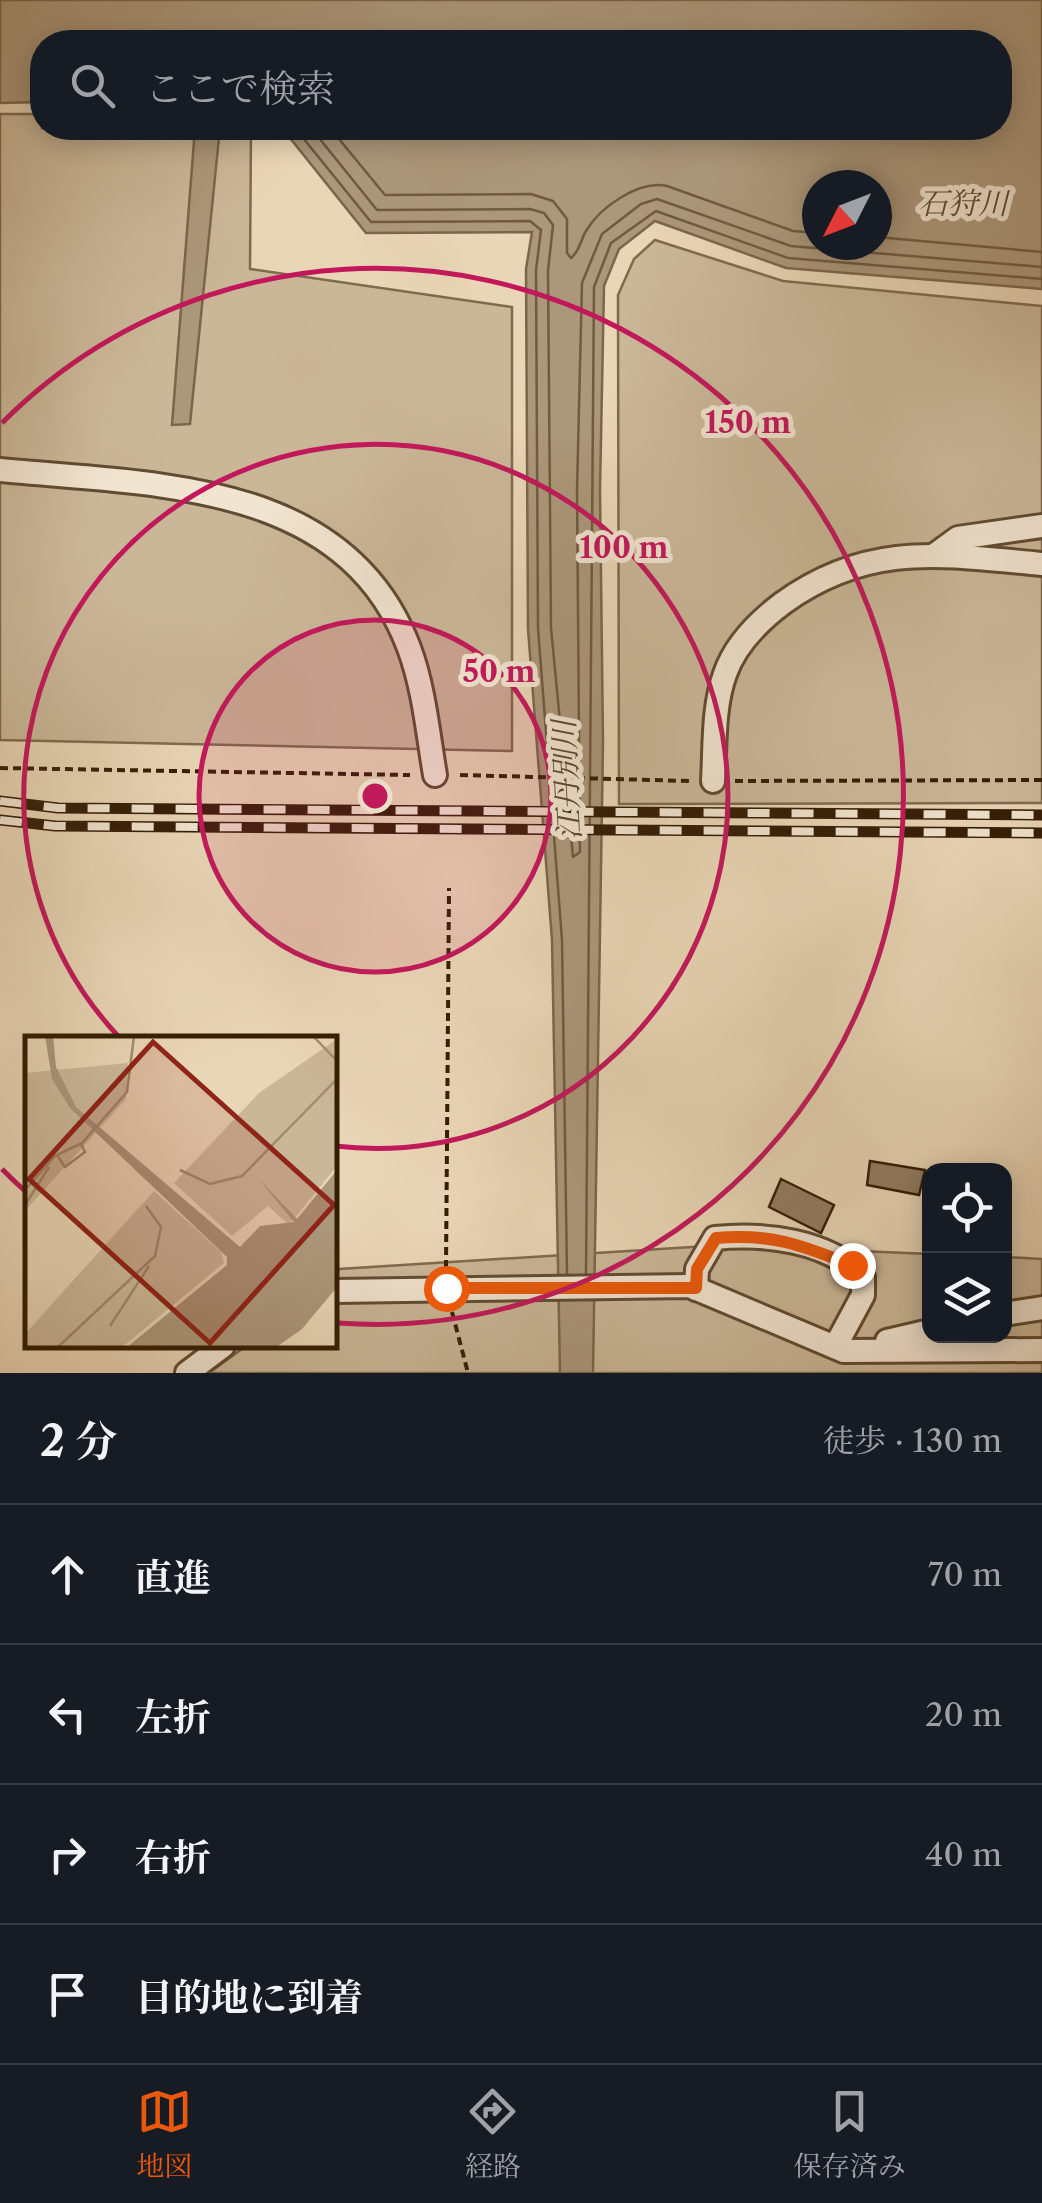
<!DOCTYPE html>
<html lang="ja">
<meta charset="utf-8">
<style>
:root{--surface:#171b24;--page:#242831;--text:#f1f3f6;--muted:#9ea1a6;--line:#363941;--accent:#ea580c}
body{margin:0;font-family:"Libre Caslon Text","Noto Serif JP",serif;background:var(--page);color:var(--text)}
.controls{position:absolute;right:30px;bottom:30px;display:grid;overflow:hidden;border-radius:20px;box-shadow:0 5px 25px #0003}
.controls button{width:90px;height:90px;display:grid;place-items:center;padding:0;border:0;border-bottom:2px solid var(--line);background:var(--surface);color:var(--text);font:50px sans-serif}
.compass{position:absolute;left:802px;top:170px;width:90px;height:90px;border-radius:50%;background:var(--surface);box-shadow:0 5px 25px #0003;rotate:228deg}
.stop{position:absolute;width:30px;height:30px;margin:-22px;border:8px solid #ea580c;border-radius:50%;background:#fff}
.stop.end{background:#ea580c;border-color:#fff;box-shadow:0 2px 10px #0008}
.list{margin:0;padding:0;list-style:none}
h2{display:flex;justify-content:space-between;align-items:center;height:130px;margin:0;padding:0 40px;font-size:42px}
h2 small{font-size:32px;font-weight:400;color:var(--muted)}
.list li{display:grid;grid-template-columns:65px 1fr auto;gap:30px;align-items:center;box-sizing:border-box;height:140px;padding:0 40px;border-top:2px solid var(--line)}
.list b{display:block;font-size:38px;white-space:nowrap}
.list em{font-size:32px;font-style:normal;color:var(--muted)}
.icon{flex:none;width:55px;height:55px;fill:none;stroke:currentColor;stroke-width:2;stroke-linecap:round;stroke-linejoin:round}
.map{position:relative;flex:none;width:1042px;height:1373px;overflow:hidden}
.search{position:absolute;background:var(--surface);box-shadow:0 5px 25px #0003;left:30px;right:30px;top:30px;height:110px;display:flex;align-items:center;gap:25px;box-sizing:border-box;padding:0 35px;border-radius:40px;color:var(--muted);font-size:38px}
.sheet{height:690px;background:var(--surface)}
nav{display:flex;justify-content:space-around;align-items:center;box-sizing:border-box;height:140px;border-top:2px solid var(--line);background:var(--surface);font-size:28px;color:var(--muted)}
nav a{display:grid;justify-items:center;gap:5px}
nav .on{color:var(--accent)}
.map>svg:first-child{display:block}
</style>
<div class="map">
<svg width="1042" height="1373" viewBox="0 0 1042 1373">
<rect width="100%" height="100%" fill="#e9d6b6"/>
<filter id="stains"><feTurbulence type="fractalNoise" baseFrequency=".002" numOctaves="4"/><feColorMatrix values="0 0 0 0 .2 0 0 0 0 .09 0 0 0 0 .02 0 0 0 .5 -.17"/></filter>
<radialGradient id="worn" r=".72"><stop offset=".6" stop-color="#630" stop-opacity="0"/><stop offset="1" stop-color="#630" stop-opacity=".3"/></radialGradient>
<!-- green -->
<g fill="#cab798" stroke="#7f6a4e" stroke-width="2.5">
<polygon points="0,114 42,114 42,128 251,128 250,269 512,307 512,751 0,740"/>
<polygon points="655,240 783,281 1042,306 1042,803 619,804 618,295 634,259"/>
<polygon points="724,1245 929,1254 930,1336 1004,1336 1005,1257 1042,1259 1042,1373 209,1373 246,1346 335,1346 335,1273 339,1269"/>
</g>
<!-- water -->
<g fill="#ab977a" stroke="#7b664b" stroke-width="2.5" fill-rule="evenodd">
<path d="M0,0H1042V289L786,268L655,221L619,249L604,286L600,490L603,742L593,1373H560L552,940L528,629L526,269L532,232L366,233L282,128H1000V42H42V102L0,103ZM817,185H877V245H817Z"/>
<polygon points="195,128 220,128 190,424 172,425"/>
</g>
<g fill="none" stroke-linecap="round" stroke-linejoin="round">
<!-- shore -->
<g stroke="#705a40" stroke-width="2.5">
<polyline points="295,128 371,222 530,221 541,230 536,270 538,628 562,940 567,1274"/>
<polyline points="311,128 377,210 530,209 544,213 553,225 548,271 551,628 573,857 580,852 577,490 582,283 602,234 641,204 657,199 791,246 1042,267"/>
<path d="M330,128L385,195L531,194L553,201L567,219V253L571,258C580,251 580,241 586,231C600,207 639,180 667,186L793,231L817,233"/>
<polyline points="877,237 1042,252"/>
<polyline points="586,1274 594,287 611,243 656,211 788,258 1042,279"/>
</g>
</g>
<!-- building -->
<g fill="#927d61" stroke="#341d05" stroke-width="2.5">
<polygon points="870,1161 925,1170 919,1195 867,1185"/>
<polygon points="781,1179 834,1205 821,1233 769,1207"/>
</g>
<g fill="none" stroke-linecap="round" stroke-linejoin="round">
<!-- minor casing -->
<g stroke="#614b31" stroke-width="28">
<g id="minor">
<path d="M0,470C149,485 345,478 409,648C424,688 428,734 435,775"/>
<polyline points="936,554 958,538 1042,526"/>
<path d="M713,781C715,746 713,707 725,674C735,645 759,621 783,603C869,541 943,555 1042,564"/>
<path d="M696,1289L697,1269L715,1238C764,1233 827,1240 863,1277V1295L835,1347"/>
<polyline points="335,1291 690,1286 844,1351 1042,1350"/>
<polyline points="1004,1314 1042,1308"/>
<polyline points="887,1341 930,1331"/>
<polyline points="187,1373 223,1346"/>
</g>
</g>
<!-- path -->
<g stroke="#341d05" stroke-width="4" stroke-dasharray="8 5" stroke-linecap="butt">
<polyline points="0,768 410,775"/>
<polyline points="460,775 690,781"/>
<polyline points="735,781 1042,780"/>
<polyline points="446,1268 449,888"/>
<polyline points="452,1312 468,1373"/>
</g>
<!-- minor -->
<use href="#minor" stroke="#f1e4d0" stroke-width="22"/>
<!-- rail casing -->
<g stroke="#341d05" stroke-width="11">
<g id="rail">
<polyline points="0,801 58,808 1042,815"/>
<polyline points="0,820 55,826 1042,833"/>
</g>
</g>
<!-- rail -->
<use href="#rail" stroke="#f1e4d0" stroke-width="8" stroke-dasharray="22" stroke-linecap="butt"/>
</g>
<g fill="none" stroke-linecap="round" stroke-linejoin="round">
<!-- route -->
<path stroke="#ea580c" stroke-width="12" d="M446,1288H696L697,1269L716,1238C771,1233 801,1245 852,1265"/>
</g>
<!-- distance rings -->
<circle cx="375" cy="796" r="176" fill="#c2185b" fill-opacity=".12"/>
<g fill="none" stroke="#c2185b" stroke-width="5">
<circle cx="375" cy="796" r="176"/>
<path d="M118 1036A352 352 0 1 1 335 1146"/>
<path d="M25 1191A528 528 0 0 1 2 1169M2 423A528 528 0 1 1 338 1323"/>
</g>
<g text-anchor="middle" stroke-width="10" stroke-linejoin="round" paint-order="stroke">
<!-- water labels -->
<g font-size="30" font-style="italic" fill="#5e482e" stroke="#f1e4d0">
<text x="963" y="214">石狩川</text>
<text transform="translate(567 780) rotate(-93)" y="10">江丹別川</text>
</g>
</g>
<!-- overview -->
<g transform="translate(25 1036)">
<rect width="312" height="312" fill="#e9d6b6"/>
<path d="M312,3V130L264,189L243,170L207,200L149,147L234,57ZM103,27L101,63L0,175V37ZM129,155L196,216L199,227L96,312H0V298Z" fill="#cab798"/>
<path d="M20,0H28L31,31L51,71L215,211L235,190L269,186L232,141L272,183L312,134V251L277,293L250,312H101L202,229V221L45,72L27,43Z" fill="#ab977a"/>
<path fill="none" stroke="#a18c6f" stroke-width="2.5" d="M288,0L313,26M32,119L40,131L60,116L56,108M155,134L185,148L217,140L313,42M0,154L30,120L57,107L102,56L109,0M0,169L24,131M85,290L124,230M32,312L130,220L136,191L121,170"/>
<path fill="#8f2418" fill-opacity="0.15" stroke="#8f2418" stroke-width="5" d="M128,6L309,169L185,307L4,143Z"/>
<rect width="312" height="312" fill="none" stroke="#341d05" stroke-width="5"/>
</g>
<circle cx="375" cy="796" r="15" fill="#c2185b" stroke="#f1e4d0" stroke-width="5"/>
<g font-size="30" text-anchor="middle" font-weight="bold" fill="#c2185b" stroke="#f1e4d0" stroke-width="10" stroke-linejoin="round" paint-order="stroke">
<text x="748" y="433">150 m</text>
<text x="624" y="558">100 m</text>
<text x="499" y="682">50 m</text>
</g>
<rect width="100%" height="100%" filter="url(#stains)"/>
<rect width="100%" height="100%" fill="url(#worn)"/>
</svg>
<div class="controls">
<button><svg class="icon" aria-label="locate" viewBox="0 0 24 24"><circle cx="12" cy="12" r="6"/><path d="M12 2v4M12 18v4M2 12h4M18 12h4"/></svg></button>
<button><svg class="icon" aria-label="layers" viewBox="0 0 24 24"><path d="M12 4l9 5-9 5-9-5zM3 14l9 5 9-5"/></svg></button>
</div>
<svg class="compass" viewBox="-18 -18 36 36"><path d="M0-13l5 13h-10z" fill="#e53935"/><path d="M0 13l5-13h-10z" fill="#9ea1a6"/></svg>
<div class="stop" style="left:446px;top:1288px"></div>
<div class="stop end" style="left:852px;top:1265px"></div>
<div class="search"><svg class="icon" aria-label="search" viewBox="0 0 24 24"><circle cx="10" cy="10" r="6"/><path d="M15 15l6 6"/></svg>ここで検索</div>
</div>
<section class="sheet">
<h2>2 分<small>徒歩 · 130 m</small></h2>
<ul class="list">
<li><svg class="icon" aria-label="ahead" viewBox="0 0 24 24"><path d="M12 20V5M6 11l6-6 6 6"/></svg><div><b>直進</b></div><em>70 m</em></li>
<li><svg class="icon" aria-label="left" viewBox="0 0 24 24"><path d="M17 20v-9H6M10 6l-5 5 5 5"/></svg><div><b>左折</b></div><em>20 m</em></li>
<li><svg class="icon" aria-label="right" viewBox="0 0 24 24"><path d="M7 20v-9h11M14 6l5 5-5 5"/></svg><div><b>右折</b></div><em>40 m</em></li>
<li><svg class="icon" aria-label="arrive" viewBox="0 0 24 24"><path d="M6 21V4h12l-3 4 3 4H6"/></svg><div><b>目的地に到着</b></div></li>
</ul>
</section>
<nav>
<a class="on"><svg class="icon" aria-label="map" viewBox="0 0 24 24"><path d="M3 6l6-2 6 2 6-2v14l-6 2-6-2-6 2zM9 4v14M15 6v14"/></svg>地図</a>
<a><svg class="icon" aria-label="directions" viewBox="0 0 24 24"><path d="M12 3l9 9-9 9-9-9zM9 14v-3h6M13 9l2 2-2 2"/></svg>経路</a>
<a><svg class="icon" aria-label="saved" viewBox="0 0 24 24"><path d="M7 4h10v16l-5-4-5 4z"/></svg>保存済み</a>
</nav>
